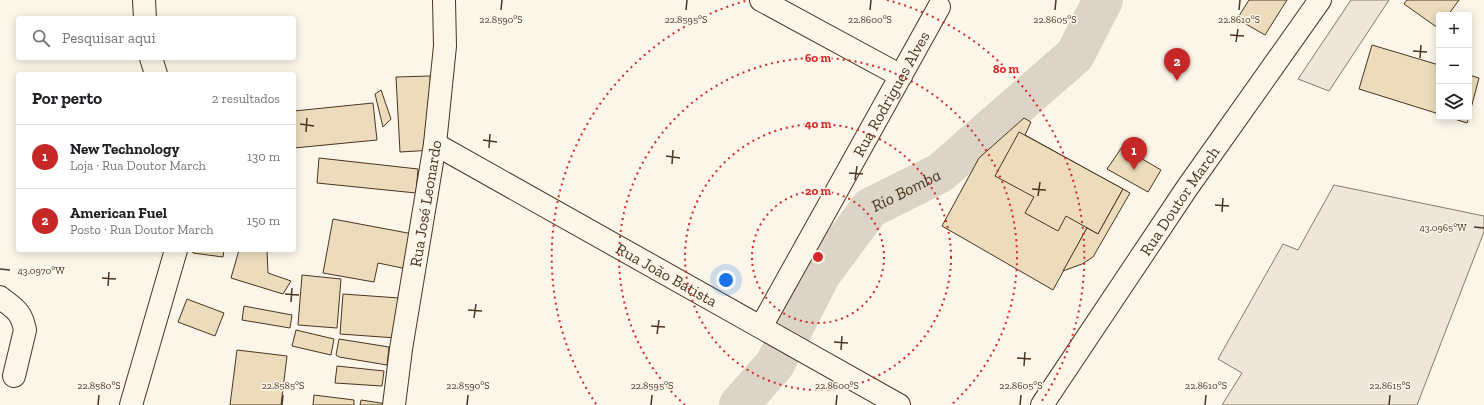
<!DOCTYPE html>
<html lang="pt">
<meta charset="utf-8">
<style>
:root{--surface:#fff;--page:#f6f6f6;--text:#202124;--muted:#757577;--line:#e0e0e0;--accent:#c62828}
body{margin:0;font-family:"Zilla Slab",serif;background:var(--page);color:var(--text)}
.controls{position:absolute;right:12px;top:12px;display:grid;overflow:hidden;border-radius:4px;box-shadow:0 2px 10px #0003}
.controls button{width:36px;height:36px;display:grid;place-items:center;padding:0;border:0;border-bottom:1px solid var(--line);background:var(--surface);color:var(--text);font:20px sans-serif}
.you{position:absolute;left:726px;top:280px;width:14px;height:14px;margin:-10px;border:3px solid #fff;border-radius:50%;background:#1a73e8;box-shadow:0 0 0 6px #1a73e833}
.badge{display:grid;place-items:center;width:26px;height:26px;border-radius:50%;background:var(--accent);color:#fff;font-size:13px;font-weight:700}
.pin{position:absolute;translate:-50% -33px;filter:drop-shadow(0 1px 2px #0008)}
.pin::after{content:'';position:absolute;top:21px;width:14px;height:12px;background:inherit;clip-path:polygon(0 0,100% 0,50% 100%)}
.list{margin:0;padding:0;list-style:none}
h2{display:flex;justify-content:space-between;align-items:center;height:52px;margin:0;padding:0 16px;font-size:17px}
h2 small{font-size:13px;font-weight:400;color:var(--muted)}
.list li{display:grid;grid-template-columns:26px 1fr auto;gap:12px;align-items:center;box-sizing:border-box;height:64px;padding:0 16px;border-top:1px solid var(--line)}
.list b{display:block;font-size:15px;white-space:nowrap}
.list p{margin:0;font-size:13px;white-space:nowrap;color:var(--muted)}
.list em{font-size:13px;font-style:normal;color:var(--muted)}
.icon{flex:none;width:22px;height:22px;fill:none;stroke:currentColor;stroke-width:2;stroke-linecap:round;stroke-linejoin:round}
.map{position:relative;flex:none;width:1484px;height:405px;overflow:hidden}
.search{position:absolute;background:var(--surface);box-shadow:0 2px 10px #0003;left:16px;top:16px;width:280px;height:44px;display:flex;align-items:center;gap:10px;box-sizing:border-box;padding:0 14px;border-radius:4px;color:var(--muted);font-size:15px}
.panel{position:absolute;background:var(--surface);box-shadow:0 2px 10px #0003;left:16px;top:72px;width:280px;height:180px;border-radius:4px}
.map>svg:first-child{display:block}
</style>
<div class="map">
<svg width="1484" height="405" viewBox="0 0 1484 405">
<rect width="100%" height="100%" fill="#fbf6e9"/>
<!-- green -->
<g fill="#ede6d9" stroke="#887966">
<polygon points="1351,0 1389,0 1329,91 1298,79"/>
<polygon points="1334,185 1484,216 1484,232 1417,405 1222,405 1242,373 1218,359 1283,244 1298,250"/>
</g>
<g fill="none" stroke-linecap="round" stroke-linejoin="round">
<!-- river -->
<path stroke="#dcd4c6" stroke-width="40" id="s1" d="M739,405L775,364L821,274L870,208L940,173L1075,55L1103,0"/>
</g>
<!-- building -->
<g fill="#ecdcbc" stroke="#4a3520">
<polygon points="1249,0 1287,0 1265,35 1237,19"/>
<polygon points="1407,0 1459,0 1448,15 1439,15 1438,28 1404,4"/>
<polygon points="1372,45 1439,65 1439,114 1359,89"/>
<polygon points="1469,75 1479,78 1469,116"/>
<polygon points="430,76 434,150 400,152 396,77"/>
<polygon points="381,90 391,119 383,127 375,94"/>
<polygon points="373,103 377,140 294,148 294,111"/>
<polygon points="1448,117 1469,117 1467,123"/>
<polygon points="1024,118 1031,122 1025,135 1123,189 1098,234 1087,228 1053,290 942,226 979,158"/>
<polygon points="1019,132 1123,189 1098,234 1066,216 1058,231 1025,213 1034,197 995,176"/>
<polygon points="1122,147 1161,170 1148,192 1107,169"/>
<polygon points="319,158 418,169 416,193 317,183"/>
<polygon points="1123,189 1130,193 1093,257 1082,264 1063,271 1087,228 1098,234"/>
<polygon points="333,219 413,234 407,269 378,263 374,282 323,273"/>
<polygon points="193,250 224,250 223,257 193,253"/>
<polygon points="239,250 267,250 268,273 291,281 283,294 231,278"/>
<polygon points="302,275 341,279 337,328 298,325"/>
<polygon points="343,294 399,298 396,338 340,334"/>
<polygon points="187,299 224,313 215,336 178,322"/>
<polygon points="244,306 292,315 290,328 242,320"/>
<polygon points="296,330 334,339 331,355 292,346"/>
<polygon points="339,339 389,347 387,365 339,357 336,355"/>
<polygon points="237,350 287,356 281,405 230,405"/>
<polygon points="337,366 384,371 382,386 335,383"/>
<polygon points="314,395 354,400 354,405 313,405"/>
<polygon points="361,400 387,404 387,405 360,405"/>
</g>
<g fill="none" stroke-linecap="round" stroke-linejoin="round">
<!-- minor casing -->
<g stroke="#4a3520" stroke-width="24">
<g id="minor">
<polyline points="144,0 145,18"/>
<polyline points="761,0 901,76"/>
<polyline points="151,58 156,74"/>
<path id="s2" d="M435,144L899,405"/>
<path d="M0,297C14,309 21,310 25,330L14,376"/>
<path id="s3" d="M761,327L939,7"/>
<polyline points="131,405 176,250"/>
<path id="s4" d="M394,405L401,349L435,144L445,46L444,0"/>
</g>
</g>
<!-- major casing -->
<g stroke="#4a3520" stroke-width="24">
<g id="major">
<path id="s5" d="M1042,405L1187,188L1320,0"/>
</g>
</g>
<!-- minor -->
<use href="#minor" stroke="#fbf6e9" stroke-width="22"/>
<!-- major -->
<use href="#major" stroke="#fbf6e9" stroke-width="22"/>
</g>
<!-- ticks -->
<path fill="none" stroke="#4a3520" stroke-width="1.5" d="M501,10L502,0M686,10L687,0M870,10L871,0M1055,10L1056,0M1239,10L1240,0M1230,35L1244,36M1236,42L1238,29M1413,51L1427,52M1420,58L1421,45M300,124L314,126M306,132L307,118M483,140L497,142M489,148L490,134M666,156L680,158M672,164L673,150M849,173L863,174M855,180L857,166M1032,189L1046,190M1038,196L1040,182M1215,205L1229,206M1222,212L1223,198M1474,227L1484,228M0,269L10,270M102,278L116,279M108,286L109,272M285,294L299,295M291,302L292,288M468,310L482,311M474,318L476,304M651,326L665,327M657,334L659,320M834,342L848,343M841,350L842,336M1017,358L1031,359M1024,366L1025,352M98,405L99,395M282,405L283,395M467,405L468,395M651,405L652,395M836,405L837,395M1020,405L1021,395M1205,405L1206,395M1389,405L1390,395"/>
<!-- distance rings -->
<g fill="none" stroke="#d62828" stroke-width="2" stroke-dasharray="2 4">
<circle cx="818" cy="257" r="66"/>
<circle cx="818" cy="257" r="133"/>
<path d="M685 405A199 199 0 1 1 951 405"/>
<path d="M596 404A266 266 0 0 1 749 0M887 0A266 266 0 0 1 1040 404"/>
</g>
<g text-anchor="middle" stroke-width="3" stroke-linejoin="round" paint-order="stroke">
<!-- street labels -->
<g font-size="16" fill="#4a3520" stroke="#fbf6e9">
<text dy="6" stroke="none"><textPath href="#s3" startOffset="267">Rua Rodrigues Alves</textPath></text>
<text dy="6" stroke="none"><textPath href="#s5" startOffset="246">Rua Doutor March</textPath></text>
<text dy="6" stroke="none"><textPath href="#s4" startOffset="204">Rua José Leonardo</textPath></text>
<text dy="6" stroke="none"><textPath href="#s2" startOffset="266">Rua João Batista</textPath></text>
</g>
<!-- water labels -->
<g font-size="17" font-style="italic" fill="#4a3520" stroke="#fbf6e9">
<text dy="6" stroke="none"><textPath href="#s1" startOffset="278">Rio Bomba</textPath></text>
</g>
</g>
<g font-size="10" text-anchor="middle" fill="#4a3520" stroke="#fbf6e9" stroke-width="3" stroke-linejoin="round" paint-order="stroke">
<text x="501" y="23">22.8590°S</text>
<text x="686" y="23">22.8595°S</text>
<text x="870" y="23">22.8600°S</text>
<text x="1055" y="23">22.8605°S</text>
<text x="1239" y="23">22.8610°S</text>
<text x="1443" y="231">43.0965°W</text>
<text x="41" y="274">43.0970°W</text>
<text x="99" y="389">22.8580°S</text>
<text x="283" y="389">22.8585°S</text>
<text x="468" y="389">22.8590°S</text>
<text x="652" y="389">22.8595°S</text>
<text x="837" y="389">22.8600°S</text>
<text x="1021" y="389">22.8605°S</text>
<text x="1206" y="389">22.8610°S</text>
<text x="1390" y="389">22.8615°S</text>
</g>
<circle cx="818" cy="257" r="6" fill="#d62828" stroke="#fbf6e9" stroke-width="2"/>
<g font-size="12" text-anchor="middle" font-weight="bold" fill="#d62828" stroke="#fbf6e9" stroke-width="3" stroke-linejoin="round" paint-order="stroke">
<text x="818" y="62">60 m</text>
<text x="1006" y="73">80 m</text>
<text x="818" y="128">40 m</text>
<text x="818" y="195">20 m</text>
</g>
</svg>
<div class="controls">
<button>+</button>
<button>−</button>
<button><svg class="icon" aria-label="layers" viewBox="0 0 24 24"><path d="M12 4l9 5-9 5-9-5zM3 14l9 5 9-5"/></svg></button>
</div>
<div class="you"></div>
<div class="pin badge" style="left:1134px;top:170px">1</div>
<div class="pin badge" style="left:1177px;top:81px">2</div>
<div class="search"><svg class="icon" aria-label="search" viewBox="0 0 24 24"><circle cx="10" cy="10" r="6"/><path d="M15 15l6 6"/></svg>Pesquisar aqui</div>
<section class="panel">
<h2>Por perto<small>2 resultados</small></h2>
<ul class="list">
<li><span class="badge">1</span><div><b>New Technology</b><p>Loja · Rua Doutor March</p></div><em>130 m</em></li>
<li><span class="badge">2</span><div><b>American Fuel</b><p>Posto · Rua Doutor March</p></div><em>150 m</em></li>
</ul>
</section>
</div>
